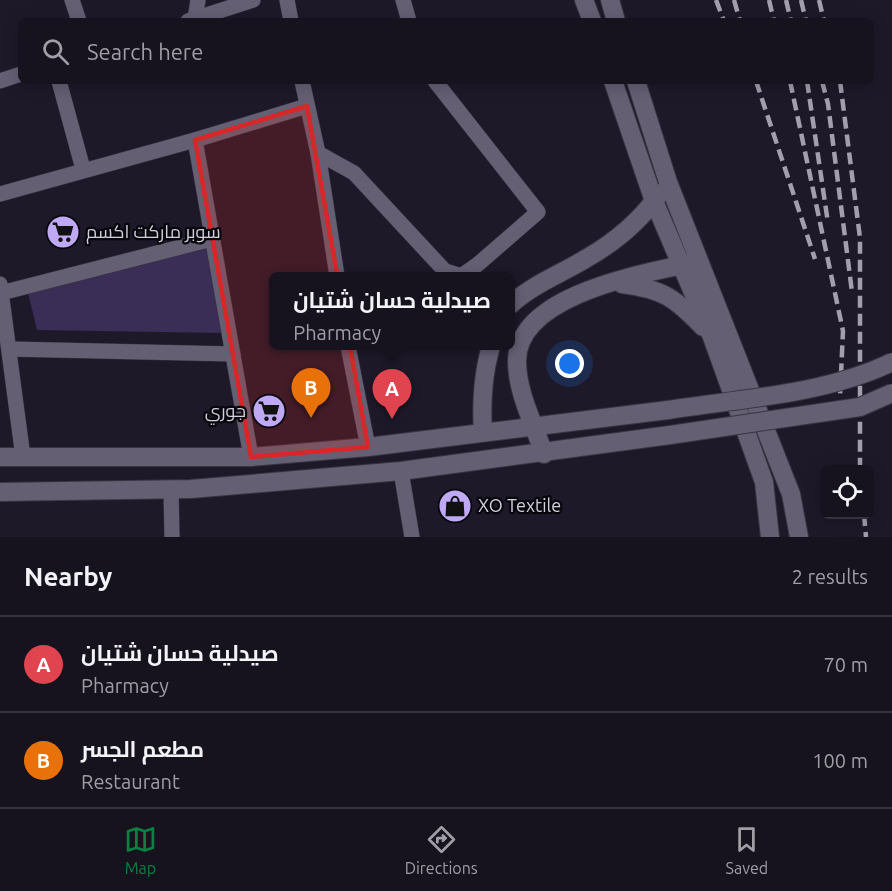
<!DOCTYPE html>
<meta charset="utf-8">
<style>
:root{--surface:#16131f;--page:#1f1c28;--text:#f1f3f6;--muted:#9e9ea4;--line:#35323d;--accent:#0b8043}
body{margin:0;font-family:Ubuntu,Cairo,sans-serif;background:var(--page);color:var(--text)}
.controls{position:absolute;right:18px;bottom:18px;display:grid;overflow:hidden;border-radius:9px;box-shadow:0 3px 15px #0003}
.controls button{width:54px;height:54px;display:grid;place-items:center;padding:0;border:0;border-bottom:2px solid var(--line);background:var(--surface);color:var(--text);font:30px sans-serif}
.you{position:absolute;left:570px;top:364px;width:21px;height:21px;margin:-15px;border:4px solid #fff;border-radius:50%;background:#1a73e8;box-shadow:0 0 0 9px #1a73e833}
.badge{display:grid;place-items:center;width:39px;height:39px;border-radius:50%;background:var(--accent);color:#fff;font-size:20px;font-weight:700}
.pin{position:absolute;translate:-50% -50px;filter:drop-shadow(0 2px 3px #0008)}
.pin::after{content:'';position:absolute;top:32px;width:21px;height:18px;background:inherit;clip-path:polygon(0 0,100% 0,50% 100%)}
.popup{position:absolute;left:269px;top:272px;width:246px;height:78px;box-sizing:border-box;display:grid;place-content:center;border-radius:9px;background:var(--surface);filter:drop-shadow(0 2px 4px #0005);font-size:20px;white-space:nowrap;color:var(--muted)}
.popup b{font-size:22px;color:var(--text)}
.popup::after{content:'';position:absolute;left:50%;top:100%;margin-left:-12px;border:12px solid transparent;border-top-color:var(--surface)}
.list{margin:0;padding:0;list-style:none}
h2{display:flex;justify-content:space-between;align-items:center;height:78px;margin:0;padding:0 24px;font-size:26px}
h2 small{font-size:20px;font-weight:400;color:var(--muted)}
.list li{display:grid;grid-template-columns:39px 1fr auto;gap:18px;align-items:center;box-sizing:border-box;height:96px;padding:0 24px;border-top:2px solid var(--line)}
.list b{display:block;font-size:22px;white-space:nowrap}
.list p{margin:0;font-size:20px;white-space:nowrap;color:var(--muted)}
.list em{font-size:20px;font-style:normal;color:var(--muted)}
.icon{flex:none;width:33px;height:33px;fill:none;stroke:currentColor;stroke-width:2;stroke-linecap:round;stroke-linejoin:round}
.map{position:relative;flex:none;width:892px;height:537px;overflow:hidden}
.search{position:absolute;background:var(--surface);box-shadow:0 3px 15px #0003;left:18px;right:18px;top:18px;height:66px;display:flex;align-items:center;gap:15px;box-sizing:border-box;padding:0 21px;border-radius:9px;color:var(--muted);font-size:22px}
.sheet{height:270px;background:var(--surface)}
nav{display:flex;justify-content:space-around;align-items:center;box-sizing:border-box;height:84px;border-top:2px solid var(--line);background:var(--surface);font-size:16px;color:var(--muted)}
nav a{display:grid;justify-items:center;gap:3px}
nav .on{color:var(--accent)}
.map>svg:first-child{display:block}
</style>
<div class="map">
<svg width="892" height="537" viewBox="0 0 892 537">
<rect width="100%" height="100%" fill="#1e1929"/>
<!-- green -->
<polygon fill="#3a2d56" points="207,248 222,333 37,330 28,293"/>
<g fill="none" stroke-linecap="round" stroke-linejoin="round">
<!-- minor casing -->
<g stroke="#383541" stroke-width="16">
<g id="minor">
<polyline points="72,0 79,21"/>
<polyline points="287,0 291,21"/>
<polyline points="403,0 409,21"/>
<polyline points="195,19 198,0"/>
<polyline points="188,21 253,0"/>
<polyline points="0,81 21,74"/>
<polyline points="59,81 83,169"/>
<polyline points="302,81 318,153 337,276"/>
<polyline points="435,81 538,212 477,265 461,276"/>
<polyline points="195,140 251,457"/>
<polyline points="318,153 354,173 445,271 461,276"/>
<polyline points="0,194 195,140 307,106"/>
<polyline points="0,284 23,457"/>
<polyline points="1,293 212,239"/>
<polyline points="348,346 368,447"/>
<polyline points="9,349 233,354"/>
<polyline points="401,471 412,537"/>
<polyline points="171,489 172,537"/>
</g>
</g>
<!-- secondary casing -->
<g stroke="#383541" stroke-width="20">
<g id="secondary">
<polyline points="584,0 592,21"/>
<polyline points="610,0 616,21"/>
<polyline points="613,81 654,201 712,337 764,482 770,537"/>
<polyline points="636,81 668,182 791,494 799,537"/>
<path d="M622,284C663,289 675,298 703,327"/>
<path d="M510,305C533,284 561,274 587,258C615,242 641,220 660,193"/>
<path d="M483,432C481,402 483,374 491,346"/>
<path d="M544,454C534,424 517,393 517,361C517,295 642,274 691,263"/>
<polyline points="0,457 251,457 368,447 668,410"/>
<polyline points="0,492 191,489 401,471 670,435"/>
</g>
</g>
<!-- minor -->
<use href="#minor" stroke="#655f74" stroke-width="15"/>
<!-- secondary -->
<use href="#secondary" stroke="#655f74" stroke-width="18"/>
<!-- rail -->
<g stroke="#a29fac" stroke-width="4.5" stroke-dasharray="12 6" stroke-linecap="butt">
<polyline points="716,0 724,21"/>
<polyline points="734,0 740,21"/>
<polyline points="769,0 774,21"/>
<polyline points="786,0 791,21"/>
<polyline points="801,0 806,21"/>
<polyline points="819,0 824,21"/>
<polyline points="756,81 815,259"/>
<polyline points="790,81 843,331 840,396"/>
<polyline points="807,81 828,223"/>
<polyline points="822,81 828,104 852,292"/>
<polyline points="840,81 860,238 860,470"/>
<polyline points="864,514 866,537"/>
</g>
<!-- secondary-bridge casing -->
<g stroke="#383541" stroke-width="20" stroke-linecap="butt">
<g id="secondary-bridge">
<path d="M668,410C739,399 827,394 892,362"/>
<polyline points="670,435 860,407 892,393"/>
</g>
</g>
<!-- secondary-bridge -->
<use href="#secondary-bridge" stroke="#655f74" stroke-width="18"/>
</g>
<!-- marked area -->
<path fill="#d62828" fill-opacity="0.2" stroke="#d62828" stroke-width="4.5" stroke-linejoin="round" d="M307,106L368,447L251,457L195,140Z"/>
<!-- icons -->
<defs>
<g id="supermarket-disc" transform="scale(1.725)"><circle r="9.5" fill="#bfa9f4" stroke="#07060c"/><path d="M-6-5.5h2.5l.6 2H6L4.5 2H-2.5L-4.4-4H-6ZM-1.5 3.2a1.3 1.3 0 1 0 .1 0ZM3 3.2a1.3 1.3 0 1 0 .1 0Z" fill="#111"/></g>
<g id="shop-disc" transform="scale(1.725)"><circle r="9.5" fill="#bfa9f4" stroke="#07060c"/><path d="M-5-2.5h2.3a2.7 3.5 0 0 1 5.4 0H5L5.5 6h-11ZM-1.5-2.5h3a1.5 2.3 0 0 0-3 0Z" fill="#111"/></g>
</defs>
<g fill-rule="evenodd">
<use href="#supermarket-disc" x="63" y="232"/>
<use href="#supermarket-disc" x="269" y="411"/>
<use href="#shop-disc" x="455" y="506"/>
</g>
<g text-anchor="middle" stroke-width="4.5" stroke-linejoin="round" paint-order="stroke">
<!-- poi labels -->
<g font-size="18" fill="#d2cfdb" stroke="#07060c" text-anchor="start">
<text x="86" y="238">سوبر ماركت اكسم</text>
<text x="246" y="417" text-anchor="end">جوري</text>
<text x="478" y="512">XO Textile</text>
</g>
</g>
</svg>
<div class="controls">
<button><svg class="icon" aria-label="locate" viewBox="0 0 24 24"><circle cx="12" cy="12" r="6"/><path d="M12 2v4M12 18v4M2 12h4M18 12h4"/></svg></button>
</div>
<div class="you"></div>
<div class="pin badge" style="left:392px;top:419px;background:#e0444e">A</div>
<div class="popup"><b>صيدلية حسان شتيان</b>Pharmacy</div>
<div class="pin badge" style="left:311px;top:418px;background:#e8710a">B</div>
<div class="search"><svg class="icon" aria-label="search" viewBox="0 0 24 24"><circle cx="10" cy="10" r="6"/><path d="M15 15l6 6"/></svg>Search here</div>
</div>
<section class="sheet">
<h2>Nearby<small>2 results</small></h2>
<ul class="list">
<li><span class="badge" style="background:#e0444e">A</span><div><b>صيدلية حسان شتيان</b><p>Pharmacy</p></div><em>70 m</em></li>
<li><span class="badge" style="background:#e8710a">B</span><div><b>مطعم الجسر</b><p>Restaurant</p></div><em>100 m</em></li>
</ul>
</section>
<nav>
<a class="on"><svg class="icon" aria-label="map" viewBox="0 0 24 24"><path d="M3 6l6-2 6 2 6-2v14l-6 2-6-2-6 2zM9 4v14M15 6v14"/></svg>Map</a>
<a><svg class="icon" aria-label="directions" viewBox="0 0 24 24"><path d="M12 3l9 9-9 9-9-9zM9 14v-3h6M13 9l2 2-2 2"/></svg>Directions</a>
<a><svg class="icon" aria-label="saved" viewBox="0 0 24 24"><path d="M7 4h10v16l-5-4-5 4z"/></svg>Saved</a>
</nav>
